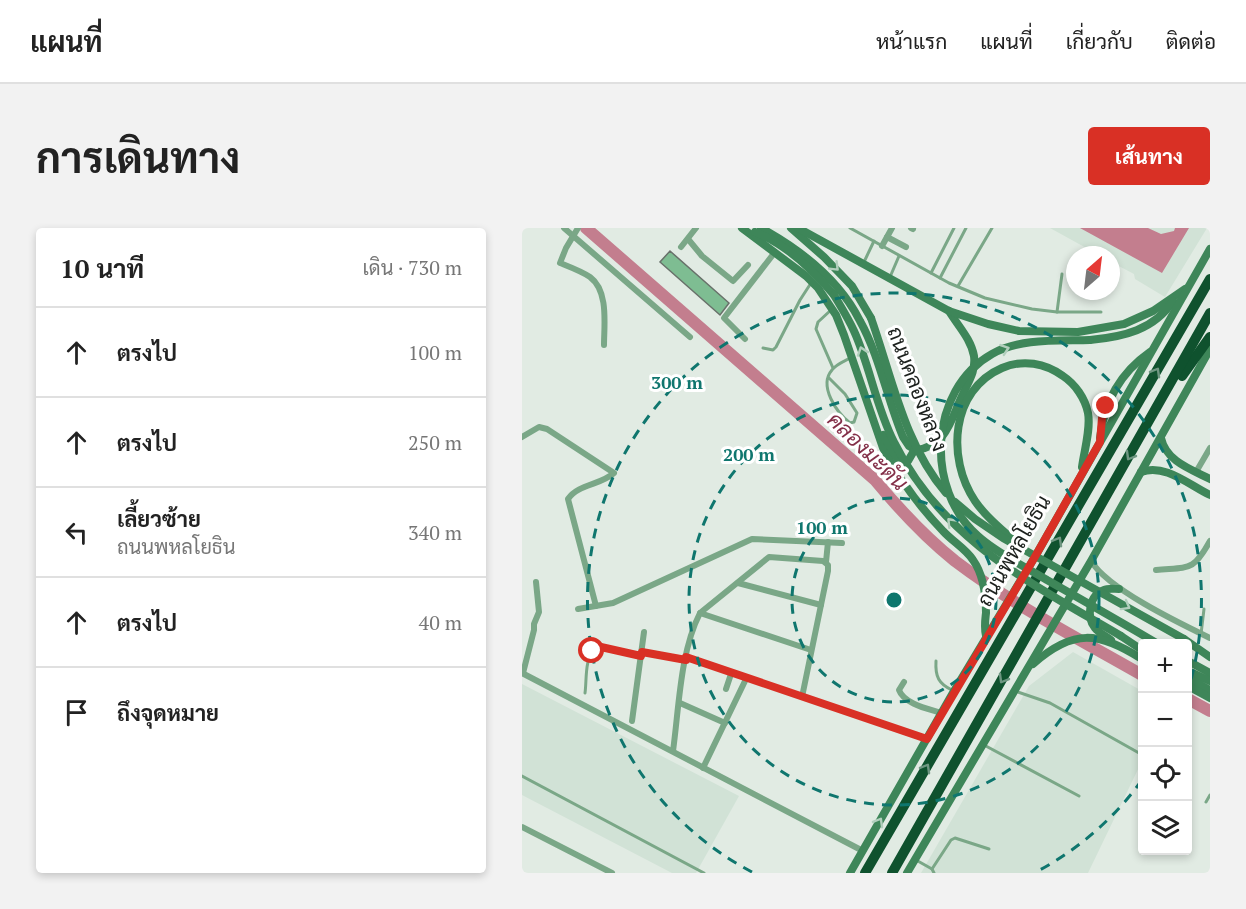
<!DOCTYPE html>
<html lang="th">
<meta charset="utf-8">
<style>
:root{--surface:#fff;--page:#f2f2f2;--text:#222;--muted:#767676;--line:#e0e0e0;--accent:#d93025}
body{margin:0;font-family:"PT Serif",Sarabun,serif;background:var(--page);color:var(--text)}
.controls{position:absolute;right:18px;bottom:18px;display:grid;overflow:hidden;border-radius:6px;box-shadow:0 3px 9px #0003}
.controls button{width:54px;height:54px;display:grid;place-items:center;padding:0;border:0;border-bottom:2px solid var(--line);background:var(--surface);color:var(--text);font:30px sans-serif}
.compass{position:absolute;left:544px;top:18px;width:54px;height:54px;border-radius:50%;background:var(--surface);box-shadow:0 3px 9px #0003;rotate:28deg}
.stop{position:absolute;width:18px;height:18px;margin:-14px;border:4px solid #d93025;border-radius:50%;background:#fff}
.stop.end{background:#d93025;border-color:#fff;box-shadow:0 2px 6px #0008}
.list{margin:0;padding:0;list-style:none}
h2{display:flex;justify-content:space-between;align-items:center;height:78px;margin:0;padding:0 24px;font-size:26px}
h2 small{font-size:20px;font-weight:400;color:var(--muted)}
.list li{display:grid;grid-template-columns:39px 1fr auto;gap:18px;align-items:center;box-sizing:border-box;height:90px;padding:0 24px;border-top:2px solid var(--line)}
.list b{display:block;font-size:22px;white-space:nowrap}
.list p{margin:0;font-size:20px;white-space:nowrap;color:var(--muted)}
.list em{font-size:20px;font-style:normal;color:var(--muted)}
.icon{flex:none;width:33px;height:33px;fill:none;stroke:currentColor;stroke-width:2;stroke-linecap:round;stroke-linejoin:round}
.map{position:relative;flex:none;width:688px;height:645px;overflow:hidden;border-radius:6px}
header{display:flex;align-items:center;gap:36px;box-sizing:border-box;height:84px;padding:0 30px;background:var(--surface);border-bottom:2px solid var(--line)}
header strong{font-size:28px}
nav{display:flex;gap:33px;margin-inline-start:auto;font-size:21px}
.intro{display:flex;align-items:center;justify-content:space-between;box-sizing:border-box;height:144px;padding:0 36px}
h1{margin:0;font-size:42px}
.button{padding:15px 27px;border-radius:6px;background:var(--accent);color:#fff;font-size:21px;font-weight:700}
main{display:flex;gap:36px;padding:0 36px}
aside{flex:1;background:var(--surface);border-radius:6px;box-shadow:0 3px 9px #0003}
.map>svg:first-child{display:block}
</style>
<header>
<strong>แผนที่</strong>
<nav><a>หน้าแรก</a><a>แผนที่</a><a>เกี่ยวกับ</a><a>ติดต่อ</a></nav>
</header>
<div class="intro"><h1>การเดินทาง</h1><a class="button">เส้นทาง</a></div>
<main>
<aside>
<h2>10 นาที<small>เดิน · 730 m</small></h2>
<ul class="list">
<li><svg class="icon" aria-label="ahead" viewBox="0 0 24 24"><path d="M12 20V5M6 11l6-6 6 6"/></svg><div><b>ตรงไป</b></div><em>100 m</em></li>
<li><svg class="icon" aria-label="ahead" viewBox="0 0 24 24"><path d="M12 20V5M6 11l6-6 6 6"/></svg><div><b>ตรงไป</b></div><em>250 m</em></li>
<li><svg class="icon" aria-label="left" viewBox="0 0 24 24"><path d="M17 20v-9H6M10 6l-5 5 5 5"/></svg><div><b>เลี้ยวซ้าย</b><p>ถนนพหลโยธิน</p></div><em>340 m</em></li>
<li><svg class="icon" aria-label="ahead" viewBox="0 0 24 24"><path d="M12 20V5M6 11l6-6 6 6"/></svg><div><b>ตรงไป</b></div><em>40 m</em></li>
<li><svg class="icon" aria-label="arrive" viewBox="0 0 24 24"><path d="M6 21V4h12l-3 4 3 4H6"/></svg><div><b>ถึงจุดหมาย</b></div></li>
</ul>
</aside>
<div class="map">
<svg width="688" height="645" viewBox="0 0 688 645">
<rect width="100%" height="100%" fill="#e1ebe3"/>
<!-- built -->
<g fill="#d1e2d6">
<polygon points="528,0 685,0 643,69 613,51 612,46 589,34 589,27 577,27"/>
<polygon points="551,424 620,463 620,533 566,645 399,645 507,458"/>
<polygon points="0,456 217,568 174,645 150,645 0,567"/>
</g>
<!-- water -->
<polygon fill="#c37e8e" points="558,0 626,0 639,6 652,3 653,0 667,0 640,45"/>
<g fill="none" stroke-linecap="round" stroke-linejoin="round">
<!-- river -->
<g stroke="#c37e8e" stroke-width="12">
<path d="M64,0L353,252C377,281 403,309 433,333C491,377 557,411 620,447"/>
<polyline points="666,471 688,483"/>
</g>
</g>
<!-- building -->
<polygon fill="#7ebd92" stroke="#68716a" stroke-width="1.5" points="148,23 207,75 198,87 138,34"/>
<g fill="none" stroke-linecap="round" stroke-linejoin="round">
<!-- lane -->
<g stroke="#7aa787" stroke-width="3">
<polyline points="328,0 427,55 463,70 510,81 535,84 579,84"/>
<polyline points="342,34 352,13"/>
<polyline points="409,45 432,0"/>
<polyline points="368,49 377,28"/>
<polyline points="418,50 444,0"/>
<polyline points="436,58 470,0"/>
<polyline points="309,82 296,94 294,101 311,140"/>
<polyline points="535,84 540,46"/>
<polyline points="241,120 251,122 254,119 278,72 289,55"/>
<path d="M306,149L323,166L335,185L332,194L328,195C315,185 296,158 310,142C314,136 323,133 330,129"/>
<polyline points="679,406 682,381"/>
<path d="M414,433C413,449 417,456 430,462"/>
<polyline points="493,463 528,475 617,525"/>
<path d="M63,465C65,451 62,430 74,420L119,428"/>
<polyline points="462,517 557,568"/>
<polyline points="0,548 182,645"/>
<polyline points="684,574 688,567"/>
<polyline points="394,632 410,641 412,645"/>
<polyline points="410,641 429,612 433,610 467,621"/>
</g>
<!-- street -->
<g stroke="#7aa787" stroke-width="6">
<polyline points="42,0 168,109"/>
<path d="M56,0L44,20L38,35C48,39 59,43 68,49C87,63 82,97 82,117"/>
<polyline points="389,0 391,1"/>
<polyline points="365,9 384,19"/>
<polyline points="166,11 180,28 211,53 226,37"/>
<polyline points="360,18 370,0"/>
<polyline points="159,19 174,0"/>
<polyline points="223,111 202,90 253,24"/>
<path d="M0,209L17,199L25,201L92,245C79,257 56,256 46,271L74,378"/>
<polyline points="674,244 688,220"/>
<path d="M569,333C586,361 657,395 688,410"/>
<polyline points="304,334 306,314"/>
<path d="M634,342C667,339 671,344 688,313"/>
<polyline points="216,355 299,377"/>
<polyline points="56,381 91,375 230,311 320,315"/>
<polyline points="178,385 289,422"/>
<polyline points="120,424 164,432"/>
<polyline points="164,429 405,511"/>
<polyline points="0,445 341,623"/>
<polyline points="1,445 12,402 12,396 17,384 14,354"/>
<path d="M382,454L377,462C382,476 407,481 419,485"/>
<polyline points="204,461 209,446"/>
<polyline points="158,475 203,495"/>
<polyline points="110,493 122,404"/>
<path d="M151,523C157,480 158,424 178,385L247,329L301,333L306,337V343L280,469"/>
<polyline points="181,540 224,451"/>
<polyline points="0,599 90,645"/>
</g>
<!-- secondary -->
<g stroke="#3e8659" stroke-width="8">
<path d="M220,0L284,48L296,60L314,87L322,107L361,220C377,251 397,278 421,303C430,313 444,321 451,332C461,346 464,368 464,385C463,394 462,399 464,408"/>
<path d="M239,0C279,22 317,51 338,93C358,129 365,171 381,209L387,218L394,222C425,218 429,191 440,168C446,154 454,144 452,128C449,111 436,98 427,83"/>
<polyline points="269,0 302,29 330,58 349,90"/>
<polyline points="276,0 427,83 466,96 497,103 556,104 602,96 631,83 663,61"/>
<path d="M233,4C264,16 291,42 312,67"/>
<path d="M568,112C601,109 632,102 651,73"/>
<polyline points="361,207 376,232 386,233 393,221"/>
<path d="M578,210C582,174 598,145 628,124"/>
<path d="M639,210C644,233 668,241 688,251"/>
<path d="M619,244C643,235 667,257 688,267"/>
<path d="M495,315C480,302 464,289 453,273C424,230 429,162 480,140C501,131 523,135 541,148C553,156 563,170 566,185C569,201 562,223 560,239"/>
<polyline points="599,408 620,422"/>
<polyline points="662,411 688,429"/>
<path d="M589,412C584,408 577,405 573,400C564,389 567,367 582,362C586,360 592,361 597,361"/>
<polyline points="666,433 688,445"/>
<path d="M511,436C552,400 576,404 620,431"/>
<polyline points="666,443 688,453"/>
<polyline points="666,450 688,462"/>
<polyline points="666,458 688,470"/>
<polyline points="328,645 432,463 514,327 688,21"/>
<polyline points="385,645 569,333 688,121"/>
</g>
<!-- highway -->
<g stroke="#0f522e" stroke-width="10">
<polyline points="660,148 688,109"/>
<polyline points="343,645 688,51"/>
<polyline points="370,645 688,85"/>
</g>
<!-- secondary-bridge -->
<g stroke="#3e8659" stroke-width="8">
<path d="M312,67C319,79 326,90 332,103C348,138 354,179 372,214C421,313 509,355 599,408"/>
<path d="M349,90C370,149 382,216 424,265"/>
<path d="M568,112C536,113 498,110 470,126C406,162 403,262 456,308C476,326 502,338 525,352C562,373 599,394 636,416"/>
<polyline points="433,274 453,291 481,310 662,411"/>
</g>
</g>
<!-- one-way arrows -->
<defs><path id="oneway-chevron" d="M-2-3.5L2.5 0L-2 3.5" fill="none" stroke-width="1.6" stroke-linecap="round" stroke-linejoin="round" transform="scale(1.5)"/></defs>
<g stroke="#b2cfbd">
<use href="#oneway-chevron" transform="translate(313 39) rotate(45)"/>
<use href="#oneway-chevron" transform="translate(483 121) rotate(-19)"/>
<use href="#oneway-chevron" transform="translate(340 123) rotate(-109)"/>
<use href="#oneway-chevron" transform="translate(429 294) rotate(-134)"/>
<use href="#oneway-chevron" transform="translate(604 378) rotate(29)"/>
<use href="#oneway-chevron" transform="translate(357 594) rotate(-60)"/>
</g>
<g stroke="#6f9782">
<use href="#oneway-chevron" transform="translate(634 144) rotate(-60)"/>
<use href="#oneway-chevron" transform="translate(608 228) rotate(120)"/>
<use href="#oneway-chevron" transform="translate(536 313) rotate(-60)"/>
<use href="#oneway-chevron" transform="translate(481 451) rotate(120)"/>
<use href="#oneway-chevron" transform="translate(404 540) rotate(-60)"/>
</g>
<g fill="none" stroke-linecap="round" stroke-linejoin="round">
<!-- route -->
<polyline stroke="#d93025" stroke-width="8" points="70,423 74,420 79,419 119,428 120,424 164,432 164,429 405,511 514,327 578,214 580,190 584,178"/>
</g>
<!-- distance rings -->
<g fill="none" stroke="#0f766e" stroke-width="3" stroke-dasharray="10 8">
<circle cx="372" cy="372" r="102"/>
<circle cx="372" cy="372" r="205"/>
<path d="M620 552A307 307 0 0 1 514 644M230 644A307 307 0 1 1 666 462"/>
</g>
<g text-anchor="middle" stroke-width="6" stroke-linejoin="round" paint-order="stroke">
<!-- street labels -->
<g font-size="21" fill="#1c201d" stroke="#fff">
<text transform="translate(395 161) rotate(69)" y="7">ถนนคลองหลวง</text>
<text transform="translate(492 323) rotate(-60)" y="7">ถนนพหลโยธิน</text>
</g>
<!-- water labels -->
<g font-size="22" font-style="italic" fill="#832f48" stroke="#fff">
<text transform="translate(346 223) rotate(44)" y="8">คลองมะดัน</text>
</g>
</g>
<circle cx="372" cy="372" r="9" fill="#0f766e" stroke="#fff" stroke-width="3"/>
<g font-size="18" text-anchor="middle" font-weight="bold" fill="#0f766e" stroke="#fff" stroke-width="6" stroke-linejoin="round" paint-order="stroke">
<text x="155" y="161">300 m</text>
<text x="227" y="233">200 m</text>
<text x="300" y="306">100 m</text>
</g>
</svg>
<div class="controls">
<button>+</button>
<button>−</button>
<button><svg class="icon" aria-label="locate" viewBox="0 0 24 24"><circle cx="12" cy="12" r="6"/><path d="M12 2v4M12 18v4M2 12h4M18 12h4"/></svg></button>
<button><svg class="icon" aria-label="layers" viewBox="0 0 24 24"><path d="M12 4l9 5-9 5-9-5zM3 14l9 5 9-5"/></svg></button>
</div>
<svg class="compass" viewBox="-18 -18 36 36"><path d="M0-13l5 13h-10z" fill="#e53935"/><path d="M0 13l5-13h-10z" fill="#767676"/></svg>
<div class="stop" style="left:70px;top:423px"></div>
<div class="stop end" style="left:584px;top:178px"></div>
</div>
</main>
